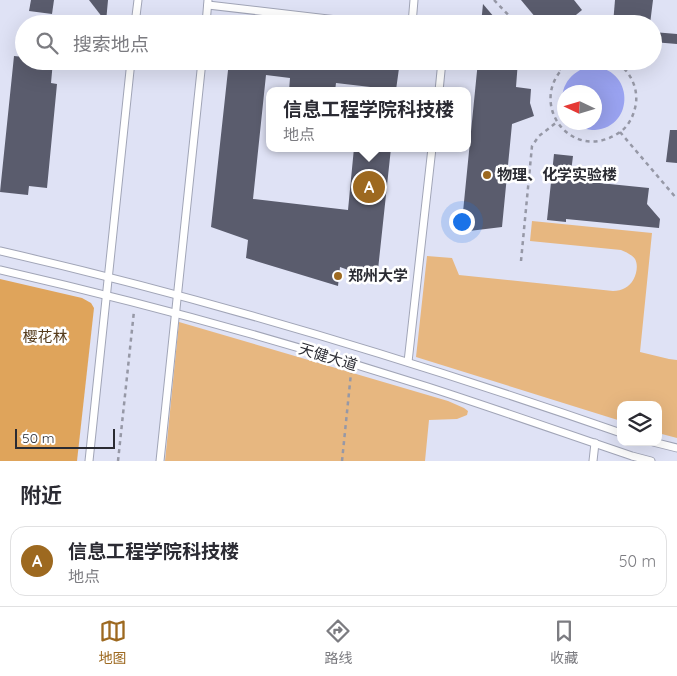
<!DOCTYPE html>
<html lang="zh">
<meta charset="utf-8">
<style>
:root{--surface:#fff;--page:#f7f7f7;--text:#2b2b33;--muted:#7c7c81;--line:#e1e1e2;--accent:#9d6920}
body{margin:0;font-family:Quicksand,"Noto Sans SC",sans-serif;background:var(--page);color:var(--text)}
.controls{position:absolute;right:15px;bottom:15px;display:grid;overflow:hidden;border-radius:10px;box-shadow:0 5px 20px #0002}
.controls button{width:45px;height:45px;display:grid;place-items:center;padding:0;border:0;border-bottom:1px solid var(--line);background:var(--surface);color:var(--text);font:25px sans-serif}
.compass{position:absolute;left:557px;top:85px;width:45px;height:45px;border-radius:50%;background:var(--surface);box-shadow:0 5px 20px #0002;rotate:274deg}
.scale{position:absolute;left:15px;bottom:12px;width:100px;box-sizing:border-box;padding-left:5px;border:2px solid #2a2b32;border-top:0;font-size:14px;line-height:18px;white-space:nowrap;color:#2a2b32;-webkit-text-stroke:4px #fff;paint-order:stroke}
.you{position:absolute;left:461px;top:221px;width:18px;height:18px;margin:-12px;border:4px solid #fff;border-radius:50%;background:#1a73e8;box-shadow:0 0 0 8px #1a73e833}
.badge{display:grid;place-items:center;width:32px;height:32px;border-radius:50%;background:var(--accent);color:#fff;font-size:16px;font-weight:700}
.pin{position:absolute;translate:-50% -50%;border:2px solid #fff;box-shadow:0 1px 5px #0006}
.popup{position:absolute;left:266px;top:87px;width:205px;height:65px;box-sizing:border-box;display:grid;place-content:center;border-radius:10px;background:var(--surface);filter:drop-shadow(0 1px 4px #0005);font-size:16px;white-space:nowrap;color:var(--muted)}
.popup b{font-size:19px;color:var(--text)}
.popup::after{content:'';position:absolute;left:50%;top:100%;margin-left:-10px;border:10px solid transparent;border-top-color:var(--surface)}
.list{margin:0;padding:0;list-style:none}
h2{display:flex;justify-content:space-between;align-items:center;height:65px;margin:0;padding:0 20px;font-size:21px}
h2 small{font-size:16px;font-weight:400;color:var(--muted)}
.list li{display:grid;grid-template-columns:32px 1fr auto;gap:15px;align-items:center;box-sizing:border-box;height:70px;margin:0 10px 10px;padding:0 10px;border:1px solid var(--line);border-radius:15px}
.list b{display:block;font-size:19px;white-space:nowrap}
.list p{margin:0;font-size:16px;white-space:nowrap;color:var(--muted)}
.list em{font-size:16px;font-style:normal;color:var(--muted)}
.icon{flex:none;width:28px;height:28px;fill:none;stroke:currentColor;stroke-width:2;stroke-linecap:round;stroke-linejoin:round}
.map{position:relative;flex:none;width:677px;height:461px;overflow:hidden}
.search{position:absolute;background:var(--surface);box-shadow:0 5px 20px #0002;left:15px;right:15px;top:15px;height:55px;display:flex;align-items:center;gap:12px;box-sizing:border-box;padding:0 18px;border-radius:28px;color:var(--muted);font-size:19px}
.sheet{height:145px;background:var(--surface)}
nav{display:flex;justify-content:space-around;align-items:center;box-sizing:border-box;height:70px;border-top:1px solid var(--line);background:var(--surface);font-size:14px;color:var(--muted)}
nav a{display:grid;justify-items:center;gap:2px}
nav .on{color:var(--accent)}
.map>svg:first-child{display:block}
</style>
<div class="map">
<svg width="677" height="461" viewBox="0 0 677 461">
<rect width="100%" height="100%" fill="#dfe2f5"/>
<!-- green -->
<g fill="#e7b780">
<path d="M532,221L652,233L640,352L669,359L677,360V438L658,433V405H621V421L416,357L427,256L452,258L459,275L613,291C617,291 622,290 625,288C634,284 640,268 635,259C632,255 626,252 621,250L530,241Z"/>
<polygon points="179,322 448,401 464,408 468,411 467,415 457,419 429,420 425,461 165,461"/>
</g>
<!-- forest -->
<polygon fill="#dfa45b" points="0,279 82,298 91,303 94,308 77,461 0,461"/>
<!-- water -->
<path fill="#9aa3f1" d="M587,67C634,63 637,127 595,130C587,130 579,128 573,123L594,122V92H564V111C558,91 567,74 587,67Z"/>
<!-- building -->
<g fill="#5a5c6d">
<polygon points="31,0 54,0 52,14 29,11"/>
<polygon points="89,0 108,0 106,22"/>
<polygon points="521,0 574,0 582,10 565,24 541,24"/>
<polygon points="615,0 653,0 650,24 613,24"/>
<polygon points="483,4 500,24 481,24"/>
<polygon points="653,32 677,34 677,44 653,42"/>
<polygon points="14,56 24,57 24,61 53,61 51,83 57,84 47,188 29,186 28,195 0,192"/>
<polygon points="229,61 400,61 396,90 336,83 335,91 289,91 290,78 266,75 253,199 348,210 354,148 391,148 377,279 370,278 340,267 338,286 246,258 248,240 211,227"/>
<polygon points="478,61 518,61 516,87 531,89 530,103 534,116 512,124 502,227 461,232"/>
<polygon points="670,130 677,130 677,163 666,162"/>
<polygon points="554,154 573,156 570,180 649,188 647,204 660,219 659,228 566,219 566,222 547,220"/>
</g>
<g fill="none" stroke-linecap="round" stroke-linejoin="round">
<!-- lane casing -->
<g stroke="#a1a5b7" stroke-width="9">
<g id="lane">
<polyline points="208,5 371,24"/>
<polyline points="135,24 138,0"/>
<polyline points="206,24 208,0"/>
<polyline points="412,24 414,0"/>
<polyline points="439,91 442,61"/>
<path d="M0,251C210,299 417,362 621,433"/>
<path d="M0,270C144,303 287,342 428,387C496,409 564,433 632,456L651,461"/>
<polyline points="408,362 432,148"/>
<polyline points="653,442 677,448"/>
<polyline points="89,461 131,61"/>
<polyline points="160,461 202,61"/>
<polyline points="593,461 595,443"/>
</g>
</g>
<!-- path -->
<g stroke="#9698a6" stroke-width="2.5" stroke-dasharray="4 4" stroke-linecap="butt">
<polyline points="494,0 517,24"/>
<polyline points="553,61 561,70"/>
<path d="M571,61C523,97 568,164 617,134C628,128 634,116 636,103C638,86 629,70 615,61"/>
<polyline points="620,132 677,199"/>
<polyline points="521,261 532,146 539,136 557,122"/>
<polyline points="118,461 134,311"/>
<polyline points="342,461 351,373"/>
</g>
<!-- lane -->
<use href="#lane" stroke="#fff" stroke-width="7"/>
</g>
<!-- markers -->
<g fill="#9d6920" stroke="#fff" stroke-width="2">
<circle cx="487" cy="175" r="5"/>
<circle cx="338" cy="276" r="5"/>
</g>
<g text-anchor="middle" stroke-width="5" stroke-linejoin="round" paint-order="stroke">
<!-- poi labels -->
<g font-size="15" font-weight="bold" fill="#2a2b32" stroke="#fff" text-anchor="start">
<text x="497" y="180">物理、化学实验楼</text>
<text x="348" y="281">郑州大学</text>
</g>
<!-- park labels -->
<g font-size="15" fill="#563d1e" stroke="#fff">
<text x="45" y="342">樱花林</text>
</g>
<!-- street labels -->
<g font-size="15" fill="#2a2b32" stroke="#fff">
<text transform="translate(328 357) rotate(17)" y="5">天健大道</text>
</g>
</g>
</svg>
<div class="controls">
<button><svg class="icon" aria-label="layers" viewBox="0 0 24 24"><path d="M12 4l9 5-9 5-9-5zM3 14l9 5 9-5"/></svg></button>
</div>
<svg class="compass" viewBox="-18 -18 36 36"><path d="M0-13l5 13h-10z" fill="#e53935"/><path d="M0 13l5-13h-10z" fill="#7c7c81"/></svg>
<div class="scale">50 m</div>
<div class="you"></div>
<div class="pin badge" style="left:369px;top:187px">A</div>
<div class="popup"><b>信息工程学院科技楼</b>地点</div>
<div class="search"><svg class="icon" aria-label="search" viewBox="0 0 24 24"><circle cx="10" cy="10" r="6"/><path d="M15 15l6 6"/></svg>搜索地点</div>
</div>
<section class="sheet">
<h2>附近<small></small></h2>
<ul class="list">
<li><span class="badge">A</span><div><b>信息工程学院科技楼</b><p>地点</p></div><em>50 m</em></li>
</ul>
</section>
<nav>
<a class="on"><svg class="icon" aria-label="map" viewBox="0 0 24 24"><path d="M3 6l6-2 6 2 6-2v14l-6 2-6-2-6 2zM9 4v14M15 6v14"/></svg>地图</a>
<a><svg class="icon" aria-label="directions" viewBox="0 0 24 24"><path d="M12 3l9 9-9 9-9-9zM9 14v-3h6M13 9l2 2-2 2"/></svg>路线</a>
<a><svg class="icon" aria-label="saved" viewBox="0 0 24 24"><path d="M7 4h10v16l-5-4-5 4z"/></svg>收藏</a>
</nav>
